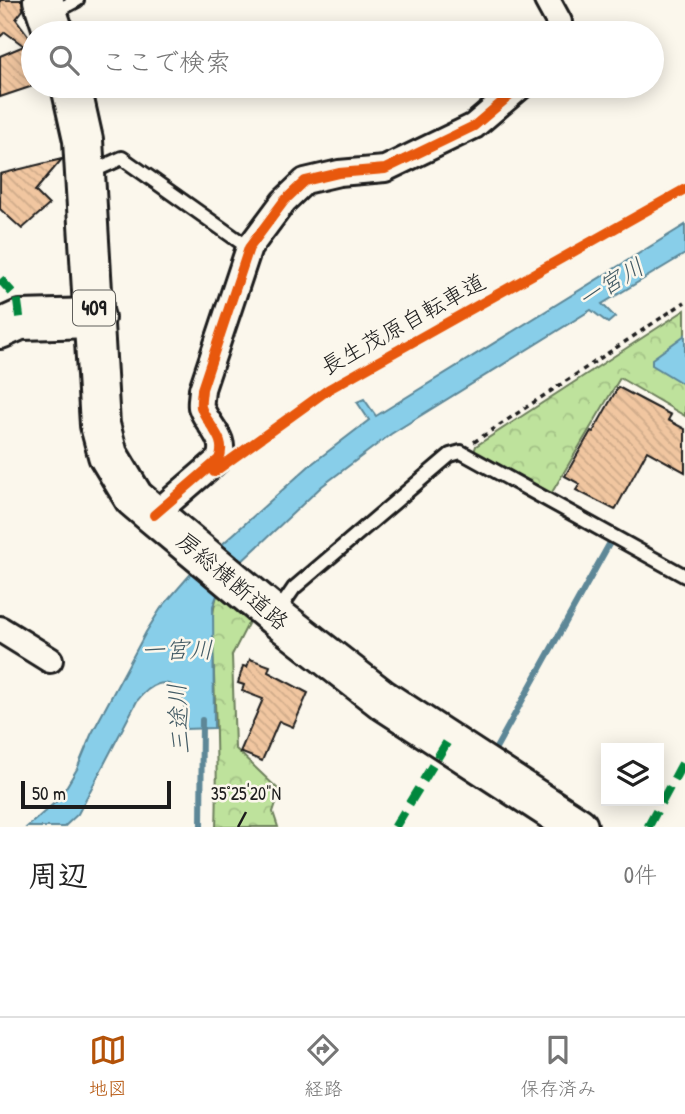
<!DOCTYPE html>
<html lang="ja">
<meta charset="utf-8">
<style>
:root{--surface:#fff;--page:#f6f6f6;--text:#222;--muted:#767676;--line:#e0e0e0;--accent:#b45309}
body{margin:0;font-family:"Patrick Hand","Klee One",sans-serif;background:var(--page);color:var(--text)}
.controls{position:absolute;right:21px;bottom:21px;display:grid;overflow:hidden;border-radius:0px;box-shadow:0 4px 18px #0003}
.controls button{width:63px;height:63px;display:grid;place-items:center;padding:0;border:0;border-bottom:2px solid var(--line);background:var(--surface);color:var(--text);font:35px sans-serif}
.scale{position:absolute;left:21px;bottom:18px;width:150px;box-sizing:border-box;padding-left:7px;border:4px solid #1c1c1c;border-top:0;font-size:19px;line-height:24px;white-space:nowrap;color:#1c1c1c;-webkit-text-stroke:5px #fbf7ec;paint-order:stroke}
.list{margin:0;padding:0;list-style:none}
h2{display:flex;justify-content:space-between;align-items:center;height:91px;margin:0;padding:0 28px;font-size:30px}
h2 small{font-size:23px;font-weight:400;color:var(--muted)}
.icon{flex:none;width:38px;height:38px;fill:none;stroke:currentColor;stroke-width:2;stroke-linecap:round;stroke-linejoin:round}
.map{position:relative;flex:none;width:685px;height:827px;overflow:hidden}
.search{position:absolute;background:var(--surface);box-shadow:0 4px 18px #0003;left:21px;right:21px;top:21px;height:77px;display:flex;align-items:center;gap:18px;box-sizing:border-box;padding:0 24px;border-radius:38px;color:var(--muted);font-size:26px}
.sheet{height:189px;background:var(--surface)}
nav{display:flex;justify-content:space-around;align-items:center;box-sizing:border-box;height:98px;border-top:2px solid var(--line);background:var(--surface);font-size:19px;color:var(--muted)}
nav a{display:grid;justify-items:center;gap:4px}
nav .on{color:var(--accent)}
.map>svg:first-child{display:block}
</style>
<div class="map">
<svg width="685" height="827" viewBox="0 0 685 827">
<defs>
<pattern id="forest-crowns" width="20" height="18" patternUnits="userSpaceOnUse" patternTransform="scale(1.75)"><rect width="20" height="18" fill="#bee29c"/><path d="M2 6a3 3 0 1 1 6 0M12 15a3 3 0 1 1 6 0" fill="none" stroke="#a3c186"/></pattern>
<pattern id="building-back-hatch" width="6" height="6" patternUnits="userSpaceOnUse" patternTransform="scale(1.75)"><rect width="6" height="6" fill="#f1c6a0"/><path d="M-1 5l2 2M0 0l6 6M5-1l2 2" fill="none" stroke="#ceaa89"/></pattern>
</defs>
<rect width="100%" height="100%" fill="#fbf7ec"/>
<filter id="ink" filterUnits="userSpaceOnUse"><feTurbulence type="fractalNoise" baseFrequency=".0143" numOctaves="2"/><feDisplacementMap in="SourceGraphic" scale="14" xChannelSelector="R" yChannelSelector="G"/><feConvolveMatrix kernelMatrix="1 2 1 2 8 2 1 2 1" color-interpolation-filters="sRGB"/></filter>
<g filter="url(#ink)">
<!-- forest -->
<g fill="url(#forest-crowns)" stroke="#6d7f5c" stroke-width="2">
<polygon points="685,310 685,416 620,378 551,494 474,452 476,446"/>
<path d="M219,590L252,616L232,655L235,748L280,791L273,812L278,827H216C218,777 216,725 214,675C214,645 208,618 219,590Z"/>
</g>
<!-- water -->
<g fill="#88cee9" stroke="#5d8797" stroke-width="2">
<path d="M685,225V254L602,304L615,317L608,323L591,310L391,434L322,486L238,565L219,590L213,606L214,728L185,729C190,691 166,664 137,701L78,814L64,827H27L59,799L77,769L91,735L146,632L161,608L195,569L218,548L309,466L369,420L357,402L364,399L376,416Z"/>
<polygon points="685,335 685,385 652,365 652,359"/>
</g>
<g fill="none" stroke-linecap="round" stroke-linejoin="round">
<!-- stream -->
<g stroke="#5d8797" stroke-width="6">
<polyline points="491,757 612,539"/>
<polyline points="201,827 202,720"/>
</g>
</g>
<!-- building -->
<g fill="url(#building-back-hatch)" stroke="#1c1c1c" stroke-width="2">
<polygon points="0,0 22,0 23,10 16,19 33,42 33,86 0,97 0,56 24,46 5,32 0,37"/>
<polygon points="62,159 35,191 49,205 22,229 0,209 0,174"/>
<polygon points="618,387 671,415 668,420 685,429 685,472 647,451 615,510 576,490 580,484 565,476 591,431 593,432"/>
<polygon points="250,659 270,666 268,672 308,693 293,727 279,721 262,761 240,752 263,699 242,691 244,685 238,683 243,666 247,667"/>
</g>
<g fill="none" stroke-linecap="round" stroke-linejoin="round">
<!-- service casing -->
<g stroke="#1c1c1c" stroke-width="18">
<g id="service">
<polyline points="53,13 77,0"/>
<polyline points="89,173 122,158 249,248"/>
<polyline points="277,613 294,588 450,455 461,452 685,576"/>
</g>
</g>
<!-- minor casing -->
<g stroke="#1c1c1c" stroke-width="30">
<g id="minor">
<polyline points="547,0 559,22 558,33"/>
<path d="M154,515L219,459C228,438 207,426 201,407C200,402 202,394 202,389L249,248L284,201L305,181L339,173L385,169L474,126L521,86"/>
<polyline points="0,629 50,660"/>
</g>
</g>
<!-- primary casing -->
<g stroke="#1c1c1c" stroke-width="44">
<polyline id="primary" points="0,329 20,320 95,318"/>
</g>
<!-- trunk casing -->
<g stroke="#1c1c1c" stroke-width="44">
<g id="trunk">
<polyline points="43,0 54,33"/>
<polyline points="71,86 83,140 100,425 108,455 134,498 154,515 275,616 383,700 578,827"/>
</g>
</g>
<!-- path -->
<polyline stroke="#1c1c1c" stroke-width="3.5" stroke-dasharray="5 5" stroke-linecap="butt" points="474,442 685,302"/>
<!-- service -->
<use href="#service" stroke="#fbf7ec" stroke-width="12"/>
<!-- minor -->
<use href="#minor" stroke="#fbf7ec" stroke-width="24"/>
<!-- primary -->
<use href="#primary" stroke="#fbf7ec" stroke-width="38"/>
<!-- trunk -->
<use href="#trunk" stroke="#fbf7ec" stroke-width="38"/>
<!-- quiet -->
<g stroke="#00873e" stroke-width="9" stroke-dasharray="18 9" stroke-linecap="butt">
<polyline points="0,279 17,298 20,320"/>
<polyline points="395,827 447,742"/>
<polyline points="648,827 685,759"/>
</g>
<!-- cycleway casing -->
<g stroke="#fbf7ec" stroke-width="15">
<g id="cycleway">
<polyline points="214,472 329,389 685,189"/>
<path d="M154,515L219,459C228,438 207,426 201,407C200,402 202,394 202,389L249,248L284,201L305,181L339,173L385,169L474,126L521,86"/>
</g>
</g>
<!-- cycleway -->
<use href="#cycleway" stroke="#e8590c" stroke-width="10"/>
</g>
</g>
<!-- ticks -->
<path fill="none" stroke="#1c1c1c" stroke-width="2.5" d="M238,827L246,812"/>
<g text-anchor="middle" stroke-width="5" stroke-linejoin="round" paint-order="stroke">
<!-- shield labels -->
<rect fill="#fbf7ec" stroke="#5f5e5a" stroke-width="2" x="73" y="290.5" width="42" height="35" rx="5"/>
<g font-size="21" font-weight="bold" fill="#1c1c1c">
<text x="94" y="315">409</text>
</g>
<!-- street labels -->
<g font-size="23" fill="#1c1c1c" stroke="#fbf7ec">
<text transform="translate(403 324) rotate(-29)" y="8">長生茂原自転車道</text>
<text transform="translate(233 581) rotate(40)" y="8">房総横断道路</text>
</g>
<!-- water labels -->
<g font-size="24" font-style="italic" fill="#425a64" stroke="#fbf7ec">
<text transform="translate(611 283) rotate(-31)" y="8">一宮川</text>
<text x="177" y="658">一宮川</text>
<text transform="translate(179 719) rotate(-94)" y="8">三途川</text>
</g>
</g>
<g font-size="18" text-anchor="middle" fill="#1c1c1c" stroke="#fbf7ec" stroke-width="5" stroke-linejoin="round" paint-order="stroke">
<text x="246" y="800">35°25'20"N</text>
</g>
</svg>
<div class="controls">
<button><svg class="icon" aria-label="layers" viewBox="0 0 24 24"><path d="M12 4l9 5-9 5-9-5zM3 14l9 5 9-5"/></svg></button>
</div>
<div class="scale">50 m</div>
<div class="search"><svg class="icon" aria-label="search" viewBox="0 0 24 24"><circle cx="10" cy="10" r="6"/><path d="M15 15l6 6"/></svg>ここで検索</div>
</div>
<section class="sheet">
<h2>周辺<small>0件</small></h2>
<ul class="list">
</ul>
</section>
<nav>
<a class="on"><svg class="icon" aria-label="map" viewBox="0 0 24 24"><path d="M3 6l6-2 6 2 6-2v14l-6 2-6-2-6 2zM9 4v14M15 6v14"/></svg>地図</a>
<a><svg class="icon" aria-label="directions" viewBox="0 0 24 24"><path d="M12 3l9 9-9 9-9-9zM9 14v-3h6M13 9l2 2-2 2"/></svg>経路</a>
<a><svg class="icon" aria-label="saved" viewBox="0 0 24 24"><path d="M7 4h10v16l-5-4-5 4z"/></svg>保存済み</a>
</nav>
